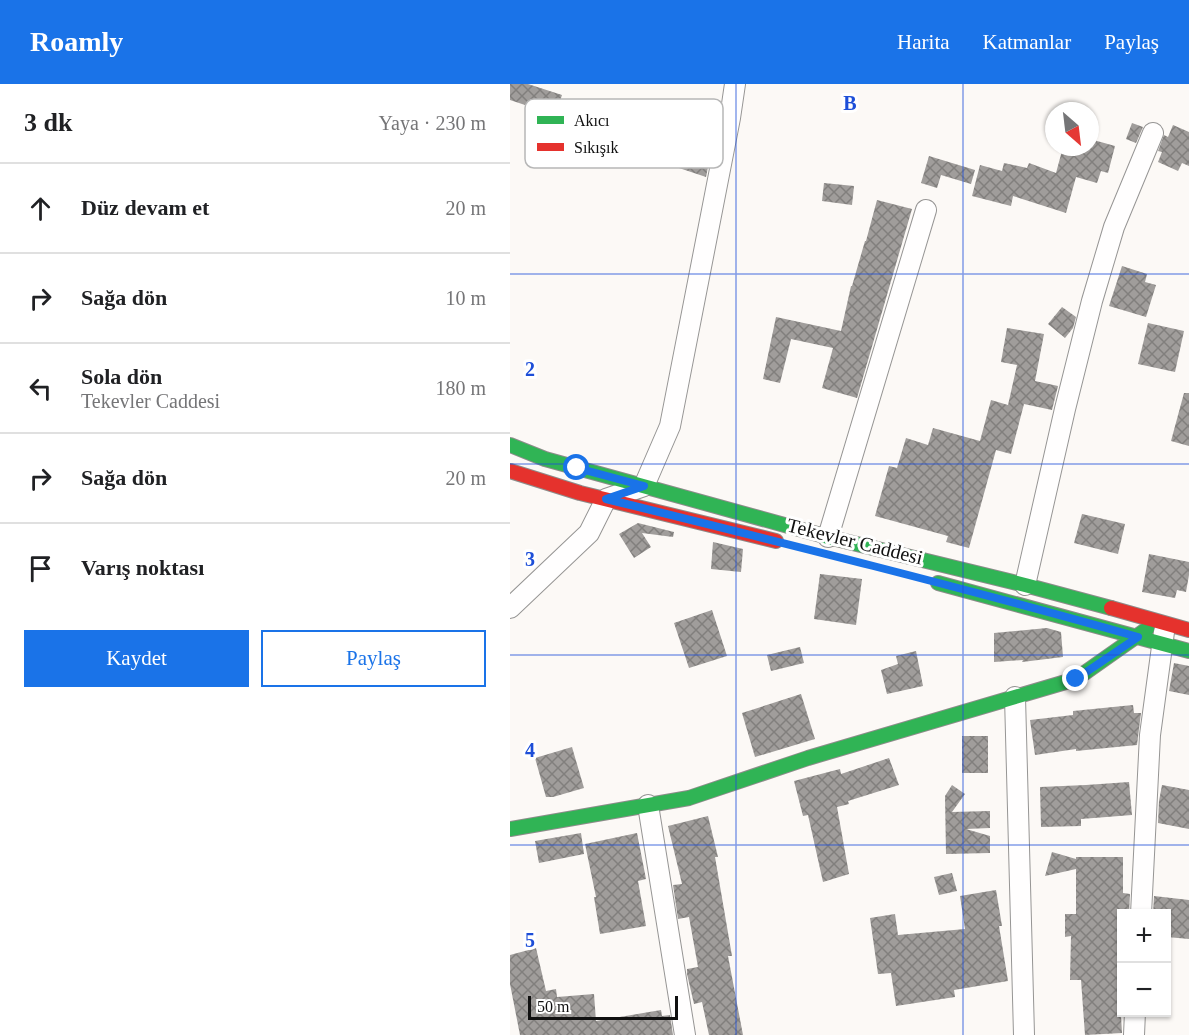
<!DOCTYPE html>
<html lang="tr">
<meta charset="utf-8">
<style>
:root{--surface:#fff;--page:#f6f6f6;--text:#202124;--muted:#757577;--line:#e0e0e0;--accent:#1a73e8}
body{margin:0;font-family:Georgia,serif;background:var(--page);color:var(--text)}
.controls{position:absolute;right:18px;bottom:18px;display:grid;overflow:hidden;border-radius:0px;box-shadow:0 2px 4px #0004}
.controls button{width:54px;height:54px;display:grid;place-items:center;padding:0;border:0;border-bottom:2px solid var(--line);background:var(--surface);color:var(--text);font:30px sans-serif}
.compass{position:absolute;left:535px;top:18px;width:54px;height:54px;border-radius:50%;background:var(--surface);box-shadow:0 2px 4px #0004;rotate:152deg}
.scale{position:absolute;left:18px;bottom:15px;width:150px;box-sizing:border-box;padding-left:6px;border:3px solid #101010;border-top:0;font-size:16px;line-height:21px;white-space:nowrap;color:#101010;-webkit-text-stroke:4px #fff;paint-order:stroke}
.stop{position:absolute;width:18px;height:18px;margin:-14px;border:4px solid #1a73e8;border-radius:50%;background:#fff}
.stop.end{background:#1a73e8;border-color:#fff;box-shadow:0 2px 6px #0008}
.list{margin:0;padding:0;list-style:none}
h2{display:flex;justify-content:space-between;align-items:center;height:78px;margin:0;padding:0 24px;font-size:26px}
h2 small{font-size:20px;font-weight:400;color:var(--muted)}
.list li{display:grid;grid-template-columns:39px 1fr auto;gap:18px;align-items:center;box-sizing:border-box;height:90px;padding:0 24px;border-top:2px solid var(--line)}
.list b{display:block;font-size:22px;white-space:nowrap}
.list p{margin:0;font-size:20px;white-space:nowrap;color:var(--muted)}
.list em{font-size:20px;font-style:normal;color:var(--muted)}
.actions{display:flex;gap:12px;padding:18px 24px}
.actions a{flex:1;padding:14px 0;border:2px solid var(--accent);border-radius:0px;text-align:center;font-size:21px;color:var(--accent)}
.actions .main{background:var(--accent);color:#fff}
.icon{flex:none;width:33px;height:33px;fill:none;stroke:currentColor;stroke-width:2;stroke-linecap:round;stroke-linejoin:round}
.map{position:relative;flex:none;width:679px;height:951px;overflow:hidden}
header{display:flex;align-items:center;gap:36px;box-sizing:border-box;height:84px;padding:0 30px;background:var(--accent);color:#fff}
header strong{font-size:28px}
nav{display:flex;gap:33px;margin-inline-start:auto;font-size:21px}
main{display:flex}
aside{flex:1;background:var(--surface)}
.map>svg:first-child{display:block}
</style>
<header>
<strong>Roamly</strong>
<nav><a>Harita</a><a>Katmanlar</a><a>Paylaş</a></nav>
</header>
<main>
<aside>
<h2>3 dk<small>Yaya · 230 m</small></h2>
<ul class="list">
<li><svg class="icon" aria-label="ahead" viewBox="0 0 24 24"><path d="M12 20V5M6 11l6-6 6 6"/></svg><div><b>Düz devam et</b></div><em>20 m</em></li>
<li><svg class="icon" aria-label="right" viewBox="0 0 24 24"><path d="M7 20v-9h11M14 6l5 5-5 5"/></svg><div><b>Sağa dön</b></div><em>10 m</em></li>
<li><svg class="icon" aria-label="left" viewBox="0 0 24 24"><path d="M17 20v-9H6M10 6l-5 5 5 5"/></svg><div><b>Sola dön</b><p>Tekevler Caddesi</p></div><em>180 m</em></li>
<li><svg class="icon" aria-label="right" viewBox="0 0 24 24"><path d="M7 20v-9h11M14 6l5 5-5 5"/></svg><div><b>Sağa dön</b></div><em>20 m</em></li>
<li><svg class="icon" aria-label="arrive" viewBox="0 0 24 24"><path d="M6 21V4h12l-3 4 3 4H6"/></svg><div><b>Varış noktası</b></div></li>
</ul>
<div class="actions"><a class="main">Kaydet</a><a>Paylaş</a></div>
</aside>
<div class="map">
<svg width="679" height="951" viewBox="0 0 679 951">
<defs>
<pattern id="building-cross-hatch" width="8" height="8" patternUnits="userSpaceOnUse" patternTransform="scale(1.5)"><rect width="8" height="8" fill="#a09d9b"/><path d="M0 0l8 8M0 8l8-8" fill="none" stroke="#817f7d"/></pattern>
</defs>
<rect width="100%" height="100%" fill="#fcf9f6"/>
<!-- building -->
<g fill="url(#building-cross-hatch)">
<polygon points="0,0 18,0 52,11 43,38 16,29 18,22 0,16"/>
<polygon points="109,17 146,30 145,34 191,50 190,54 203,58 196,93 157,80 159,75 96,54"/>
<polygon points="622,39 633,43 626,59 616,55"/>
<polygon points="663,41 679,48 679,82 672,79 668,87 648,78 652,68 648,67 654,51 658,53"/>
<polygon points="580,55 605,62 598,89 591,87 587,99 566,93 556,129 503,112 501,122 462,112 470,81 492,87 494,79 517,84 519,79 546,89 553,63 580,63"/>
<polygon points="419,72 465,86 461,100 431,91 427,104 411,99"/>
<polygon points="314,99 344,102 342,121 312,117"/>
<polygon points="367,116 402,125 347,314 312,304 323,264 281,255 270,299 253,295 266,233 331,247 341,202 342,202 355,157 356,157"/>
<polygon points="612,182 637,190 635,198 646,201 636,233 599,222"/>
<polygon points="552,223 566,233 563,244 555,254 538,240"/>
<polygon points="638,239 674,247 665,288 628,280"/>
<polygon points="497,244 534,250 525,297 548,302 542,326 514,320 501,370 486,366 459,464 436,458 438,452 365,432 379,382 387,384 396,354 418,361 423,344 470,357 481,316 498,321 507,281 491,278"/>
<polygon points="674,309 679,309 679,362 661,357"/>
<polygon points="572,430 615,440 608,470 564,459"/>
<polygon points="128,439 164,448 163,453 132,449 141,463 124,474 109,450"/>
<polygon points="203,458 233,465 231,488 201,485"/>
<polygon points="639,470 679,478 679,491 676,508 667,506 665,514 632,508"/>
<polygon points="310,490 352,495 346,541 304,535"/>
<polygon points="202,526 217,572 179,584 164,539"/>
<polygon points="537,544 551,548 553,573 512,578 513,576 484,578 484,549"/>
<polygon points="290,563 294,579 261,587 257,571"/>
<polygon points="406,567 413,602 377,610 371,586 388,580 386,572"/>
<polygon points="664,579 679,582 679,611 659,607"/>
<polygon points="291,610 305,655 245,673 232,629"/>
<polygon points="623,621 624,629 631,629 627,661 566,667 566,665 525,671 520,636 563,631 563,627"/>
<rect x="452" y="652" width="26" height="37"/>
<polygon points="62,663 74,704 43,713 36,713 25,674"/>
<polygon points="379,674 389,701 338,717 339,720 327,723 339,790 313,798 298,731 293,732 284,697 330,685 331,690"/>
<polygon points="619,698 622,731 571,735 571,742 531,743 530,703 576,701"/>
<polygon points="442,701 455,710 442,728 480,727 480,744 456,745 480,752 480,769 436,770 435,712"/>
<polygon points="652,701 679,706 679,745 648,739 649,717"/>
<polygon points="198,732 208,773 205,773 222,872 218,872 233,951 199,951 192,918 184,920 177,890 177,885 188,883 179,833 168,835 163,801 172,800 158,742"/>
<polygon points="71,749 74,770 29,779 25,757"/>
<polygon points="127,749 136,795 128,797 136,842 90,850 84,813 86,813 75,760"/>
<polygon points="542,768 566,775 566,773 613,773 613,809 620,810 619,830 612,830 612,896 609,896 612,949 575,951 571,896 560,896 561,852 555,853 555,830 566,830 566,785 535,792"/>
<polygon points="442,789 447,807 429,811 424,793"/>
<polygon points="486,806 492,842 489,842 498,897 444,906 445,913 386,922 381,889 368,890 360,834 385,830 388,851 455,845 450,812"/>
<polygon points="644,812 679,816 679,855 657,853 657,830 643,830"/>
<polygon points="26,864 36,907 46,905 47,913 84,910 86,937 151,926 152,932 160,931 163,951 10,951 0,900 0,871"/>
</g>
<g fill="none" stroke-linecap="round" stroke-linejoin="round">
<!-- street casing -->
<g stroke="#969594" stroke-width="22">
<g id="street">
<polyline points="318,453 416,126"/>
<polyline points="515,501 555,325 582,217 604,143 643,49"/>
<polyline points="0,524 79,449 96,415 134,402 160,342 220,34 225,0"/>
<polyline points="505,613 514,951"/>
<polyline points="138,721 175,951"/>
<polyline points="631,830 640,651 654,548"/>
<polyline points="624,951 625,928"/>
</g>
</g>
<!-- fast casing -->
<g stroke="#8d8c8a" stroke-width="16">
<g id="fast">
<polyline points="0,361 35,375 318,453 515,501 601,524"/>
<polyline points="428,499 679,567"/>
<polyline points="0,745 179,714 298,674 566,595 637,545"/>
</g>
</g>
<!-- jam casing -->
<g stroke="#8d8c8a" stroke-width="16">
<g id="jam">
<polyline points="0,387 70,409 266,457"/>
<polyline points="601,524 679,546"/>
</g>
</g>
<!-- street -->
<use href="#street" stroke="#fffefe" stroke-width="20"/>
<!-- fast -->
<use href="#fast" stroke="#30b455" stroke-width="14"/>
<!-- jam -->
<use href="#jam" stroke="#e5322d" stroke-width="14"/>
</g>
<g fill="none" stroke-linecap="round" stroke-linejoin="round">
<!-- route -->
<path stroke="#1a73e8" stroke-width="8" d="M67,384L134,402L96,415C274,459 451,503 628,553L566,595"/>
</g>
<!-- grid -->
<path fill="none" stroke="#1d4ed8" stroke-width="1.5" stroke-opacity="0.55" d="M226,0V951M453,0V951M0,190H679M0,380H679M0,571H679M0,761H679"/>
<g text-anchor="middle" stroke-width="6" stroke-linejoin="round" paint-order="stroke">
<!-- street labels -->
<g font-size="20" fill="#101010" stroke="#fff">
<text transform="translate(345 457) rotate(14)" y="7">Tekevler Caddesi</text>
</g>
</g>
<!-- legend -->
<rect x="15" y="15" width="198" height="69" rx="9" fill="#fff" stroke="#b7b7b7" stroke-width="1.5"/>
<rect x="27" y="32" width="27" height="8" fill="#30b455"/>
<rect x="27" y="59" width="27" height="8" fill="#e5322d"/>
<g font-size="16" fill="#101010">
<text x="64" y="42">Akıcı</text>
<text x="64" y="69">Sıkışık</text>
</g>
<g font-size="20" text-anchor="middle" font-weight="bold" fill="#1d4ed8" stroke="#fff" stroke-width="6" stroke-linejoin="round" paint-order="stroke">
<text x="340" y="26">B</text>
<text x="20" y="292">2</text>
<text x="20" y="482">3</text>
<text x="20" y="673">4</text>
<text x="20" y="863">5</text>
</g>
</svg>
<div class="controls">
<button>+</button>
<button>−</button>
</div>
<svg class="compass" viewBox="-18 -18 36 36"><path d="M0-13l5 13h-10z" fill="#e53935"/><path d="M0 13l5-13h-10z" fill="#757577"/></svg>
<div class="scale">50 m</div>
<div class="stop" style="left:67px;top:384px"></div>
<div class="stop end" style="left:566px;top:595px"></div>
</div>
</main>
